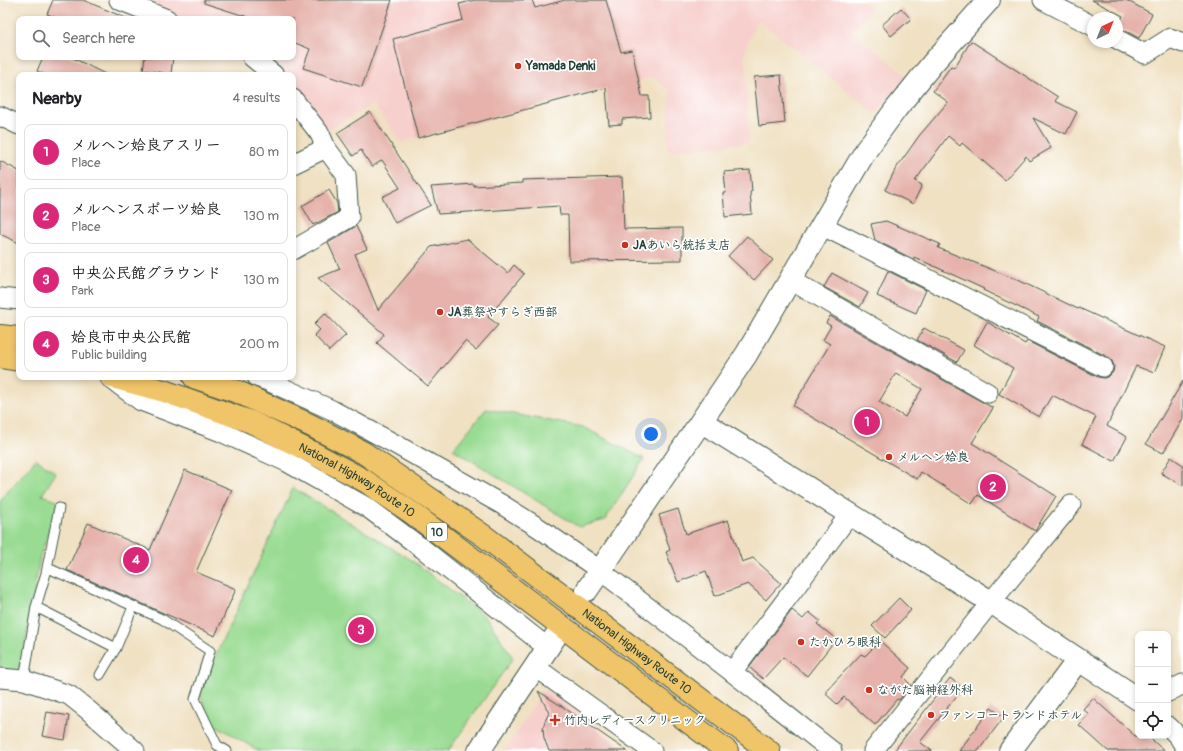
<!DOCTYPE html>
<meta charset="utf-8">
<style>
:root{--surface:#fff;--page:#f2f2f2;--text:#202124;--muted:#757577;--line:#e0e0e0;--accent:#db2777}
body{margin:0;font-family:Pangolin,"Klee One",sans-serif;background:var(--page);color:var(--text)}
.controls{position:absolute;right:12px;bottom:12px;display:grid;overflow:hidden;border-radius:8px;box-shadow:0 2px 6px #0003}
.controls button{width:36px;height:36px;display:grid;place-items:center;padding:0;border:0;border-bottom:1px solid var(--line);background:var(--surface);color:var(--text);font:20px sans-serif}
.compass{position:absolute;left:1087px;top:12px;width:36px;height:36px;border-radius:50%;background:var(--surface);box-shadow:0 2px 6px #0003;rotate:43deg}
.you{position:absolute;left:651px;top:434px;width:14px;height:14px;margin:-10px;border:3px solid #fff;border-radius:50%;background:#1a73e8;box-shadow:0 0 0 6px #1a73e833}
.badge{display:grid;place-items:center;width:26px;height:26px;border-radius:50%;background:var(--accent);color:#fff;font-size:13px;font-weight:700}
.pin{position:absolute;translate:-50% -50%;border:2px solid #fff;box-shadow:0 1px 4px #0006}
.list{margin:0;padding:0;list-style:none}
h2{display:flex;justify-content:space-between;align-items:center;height:52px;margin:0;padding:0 16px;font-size:17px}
h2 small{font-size:13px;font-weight:400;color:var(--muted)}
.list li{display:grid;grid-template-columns:26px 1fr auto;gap:12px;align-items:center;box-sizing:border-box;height:56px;margin:0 8px 8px;padding:0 8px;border:1px solid var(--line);border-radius:8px}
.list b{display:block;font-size:15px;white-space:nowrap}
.list p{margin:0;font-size:13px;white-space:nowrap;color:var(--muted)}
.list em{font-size:13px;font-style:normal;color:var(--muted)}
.icon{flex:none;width:22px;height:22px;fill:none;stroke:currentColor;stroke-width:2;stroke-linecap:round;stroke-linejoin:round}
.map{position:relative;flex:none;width:1183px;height:751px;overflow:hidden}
.search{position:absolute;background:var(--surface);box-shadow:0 2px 6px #0003;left:16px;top:16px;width:280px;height:44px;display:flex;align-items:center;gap:10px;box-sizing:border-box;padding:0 14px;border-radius:8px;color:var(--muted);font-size:15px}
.panel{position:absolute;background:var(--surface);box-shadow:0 2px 6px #0003;left:16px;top:72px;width:280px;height:308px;border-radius:8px}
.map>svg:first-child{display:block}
</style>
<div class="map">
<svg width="1183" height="751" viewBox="0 0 1183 751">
<rect width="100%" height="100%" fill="#fff"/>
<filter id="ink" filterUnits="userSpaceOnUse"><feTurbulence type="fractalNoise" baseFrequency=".025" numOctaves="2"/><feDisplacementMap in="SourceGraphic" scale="8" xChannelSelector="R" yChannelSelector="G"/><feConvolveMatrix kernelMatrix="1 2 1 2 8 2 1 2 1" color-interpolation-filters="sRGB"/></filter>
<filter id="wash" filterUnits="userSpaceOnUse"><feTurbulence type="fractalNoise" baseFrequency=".012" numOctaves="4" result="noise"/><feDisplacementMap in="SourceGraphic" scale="16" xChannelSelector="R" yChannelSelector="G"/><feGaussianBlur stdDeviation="0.9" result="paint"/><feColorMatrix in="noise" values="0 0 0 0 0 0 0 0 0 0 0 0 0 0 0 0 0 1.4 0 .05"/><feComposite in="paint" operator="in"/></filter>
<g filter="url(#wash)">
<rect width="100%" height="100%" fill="#f0e1c3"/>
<!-- built -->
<g fill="#f7d0ce">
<polygon points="119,0 861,0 871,9 852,31 907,76 876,114 757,19 745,52 749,143 667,151 670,91 653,77 401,142 373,104 320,134 293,99 293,75 274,75 252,57 293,57 293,19 167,19"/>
<polygon points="544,689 628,751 505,751"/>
</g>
<!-- green -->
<g fill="#99db92" stroke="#5c8c63">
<polygon points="486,409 583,427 644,459 605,520 579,527 453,449"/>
<polygon points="36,459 56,473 42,495 59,502 40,556 22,662 15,672 0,668 0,502 3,497"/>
<polygon points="293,488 410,559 486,617 513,658 448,751 259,751 212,723 200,694 221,644"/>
</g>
<g id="blocks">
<!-- building -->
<g fill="#e6b2ab" fill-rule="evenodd">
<polygon points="53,0 83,0 128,19 59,19 47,14"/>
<polygon points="204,0 392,0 362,87 303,68 310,49 293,42 293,19 254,19 204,3"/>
<polygon points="475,0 532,0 535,8 565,0 606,0 621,52 632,50 642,96 649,96 650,117 622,119 622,124 609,125 606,88 418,138 393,39 463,20 459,4"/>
<polygon points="1092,0 1126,0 1152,14 1139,38 1122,29 1117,28 1123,16"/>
<polygon points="901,8 911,19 891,36 882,25"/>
<polygon points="971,41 1058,97 1055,101 1077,112 1066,134 1033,118 1051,148 1029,161 1026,156 1005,180 962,143 960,146 948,136 915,181 922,185 913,204 885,190 895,170 919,136 948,102 933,91 951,66 954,68"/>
<polygon points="43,57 71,57 107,75 45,75 37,71"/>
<polygon points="145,57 173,57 171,74 143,70"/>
<polygon points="781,75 785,123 759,126 754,77"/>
<polygon points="370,112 431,205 395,223 382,197 400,188 382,160 372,167 361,150 353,156 337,133"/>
<polygon points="0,161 19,171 19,243 0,234"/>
<polygon points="750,170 752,191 750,192 752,214 725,217 723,193 726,193 724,172"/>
<polygon points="622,177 624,229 682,228 682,260 569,261 568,215 560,215 559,206 438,214 431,187 474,184 474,186 522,183 522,180"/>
<polygon points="329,190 337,203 338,212 313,225 302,206"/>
<polygon points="886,221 940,244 938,248 1018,280 1078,309 1079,308 1165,347 1154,373 1136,366 1107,426 1127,437 1114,461 1082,444 1096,417 1052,395 1039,417 999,394 1013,368 974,345 987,322 1025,344 1027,341 1098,377 1104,378 1109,376 1113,372 1114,366 1112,361 1108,357 1037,321 1039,317 983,290 984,289 914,257 913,259 875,240 871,224"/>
<polygon points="356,226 367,249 355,254 378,310 431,247 467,239 508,273 514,265 524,274 488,317 498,325 476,350 465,341 428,386 377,343 384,334 318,278 340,269 328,243"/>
<polygon points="747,236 773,260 754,280 728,256"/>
<polygon points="888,271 926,290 916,313 877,296"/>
<polygon points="832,273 868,293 860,307 824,287"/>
<polygon points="325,313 346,335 329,351 314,335 320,330 314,324"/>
<path d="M830,316L993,408L972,443L1056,496L1035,531L978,495L972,504L921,472L917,479L793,406L830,344L823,340L831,326L826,323ZM896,373L922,389L905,417L879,402Z"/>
<polygon points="924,328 964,350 957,362 917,340"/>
<polygon points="1183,381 1183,419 1163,453 1146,444"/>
<polygon points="1171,457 1183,465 1183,486 1161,473"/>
<polygon points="185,470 232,490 196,572 236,589 215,636 67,570 88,523 150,550"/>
<polygon points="678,509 686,534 728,520 742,562 753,558 781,583 766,600 748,584 715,596 706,571 678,582 666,552 670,550 659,515"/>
<polygon points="899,598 911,610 885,638 872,626"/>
<polygon points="792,610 803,619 809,612 820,621 817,624 836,639 807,676 783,657 763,679 749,667"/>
<polygon points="880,641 910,668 903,677 911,685 899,700 897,699 875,725 844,697 837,704 827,695 827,690 861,654 865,656"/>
<polygon points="950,678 963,688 920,742 932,751 894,751"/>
<polygon points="538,691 563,707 627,751 549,751 544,738 543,728 545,721 549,713"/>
<polygon points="1093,698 1135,736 1147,736 1165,751 1108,751 1079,725 1089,714 1083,709"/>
<polygon points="991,708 1004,717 978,751 959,751"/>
<polygon points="47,712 69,716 65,740 42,736"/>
</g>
</g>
</g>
<g filter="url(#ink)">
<use href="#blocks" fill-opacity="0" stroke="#3e5649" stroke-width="1"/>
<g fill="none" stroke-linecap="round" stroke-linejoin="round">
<!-- service casing -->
<g stroke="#3e5649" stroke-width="11">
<g id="service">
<polyline points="48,568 162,619 210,651 195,699 217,745 227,751"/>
<polyline points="36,607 116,648"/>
<polyline points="100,675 116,648 133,607"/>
<polyline points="24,680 36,607 46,573 59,508"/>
</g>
</g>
<!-- minor casing -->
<g stroke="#3e5649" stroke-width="21">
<g id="minor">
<polyline points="119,0 167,19"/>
<polyline points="1043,0 1093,26"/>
<polyline points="1117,39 1145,54 1170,38 1183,43"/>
<polyline points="252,57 274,75"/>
<polyline points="293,99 320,134 326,148 346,175 349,218 293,250"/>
<polyline points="0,116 19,125"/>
<polyline points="293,164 326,148"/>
<polyline points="821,225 1103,367"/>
<polyline points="790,280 988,393"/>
<polyline points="0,298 19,300"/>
<polyline points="257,377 268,381 332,410 395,444 501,504 539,528 601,571 732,672 832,751"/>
<polyline points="110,378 141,401 221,432 287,462 368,508 423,549 548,648"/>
<polyline points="535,667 652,751"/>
<polyline points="732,672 850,514"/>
<polyline points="0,678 24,680 69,695 88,710 135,751"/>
<polyline points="1168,692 1183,684"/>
<polyline points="1168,726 1178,736 1183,744"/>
<polyline points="873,751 991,602 1071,505"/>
</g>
</g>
<!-- tertiary casing -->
<g stroke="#3e5649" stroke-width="24">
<g id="tertiary">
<polyline points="702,422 991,602 1138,699"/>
<polyline points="587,590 746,355 866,150 896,109 932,64 989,0"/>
<polyline points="479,751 555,637"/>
<polyline points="1010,751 1078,660"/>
</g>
</g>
<!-- trunk casing -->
<g stroke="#3e5649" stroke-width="24">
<g id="trunk">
<polyline points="0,336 19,338"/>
<polyline points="0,357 19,360"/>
<path id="s1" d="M112,377L164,391L251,422L313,453L365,481L412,513L727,751"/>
<path id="s2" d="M194,377L238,392L310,425L364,453L484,536L769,751"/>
</g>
</g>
<!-- service -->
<use href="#service" stroke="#fff" stroke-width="9"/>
<!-- minor -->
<use href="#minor" stroke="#fff" stroke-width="19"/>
<!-- tertiary -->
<use href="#tertiary" stroke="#fff" stroke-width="22"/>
<!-- trunk -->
<use href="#trunk" stroke="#f0c469" stroke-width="22"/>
</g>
</g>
<!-- markers -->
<g fill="#c8321e" stroke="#fff" stroke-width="1.5">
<circle cx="518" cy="66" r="4"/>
<circle cx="625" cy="245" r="4"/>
<circle cx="440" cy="312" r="4"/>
<circle cx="889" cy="457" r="4"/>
<circle cx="801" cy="642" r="4"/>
<circle cx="869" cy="690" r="4"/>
<circle cx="931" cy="715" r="4"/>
<path d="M553 714h4v4h4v4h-4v4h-4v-4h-4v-4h4z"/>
</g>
<g text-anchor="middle" stroke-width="3.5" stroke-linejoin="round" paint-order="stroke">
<!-- shield labels -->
<rect fill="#fff" stroke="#627771" stroke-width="1" x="427" y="523" width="20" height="18" rx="3"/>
<g font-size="11" font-weight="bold" fill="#1f3d34">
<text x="437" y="536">10</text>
</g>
<!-- poi labels -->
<g font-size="12" font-weight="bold" fill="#1f3d34" stroke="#fff" text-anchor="start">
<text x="526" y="70">Yamada Denki</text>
<text x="633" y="249">JAあいら統括支店</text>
<text x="448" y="316">JA葬祭やすらぎ西部</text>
<text x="897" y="461">メルヘン姶良</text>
<text x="809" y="646">たかひろ眼科</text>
<text x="877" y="694">ながた脳神経外科</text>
<text x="939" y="719">ファンコートランドホテル</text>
<text x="564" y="724">竹内レディースクリニック</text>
</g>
<!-- street labels -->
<g font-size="12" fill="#1f3d34" stroke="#fff">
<text dy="4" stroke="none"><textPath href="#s1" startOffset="267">National Highway Route 10</textPath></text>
<text dy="4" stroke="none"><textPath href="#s2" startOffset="524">National Highway Route 10</textPath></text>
</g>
</g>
</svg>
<div class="controls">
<button>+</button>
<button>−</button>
<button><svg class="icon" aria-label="locate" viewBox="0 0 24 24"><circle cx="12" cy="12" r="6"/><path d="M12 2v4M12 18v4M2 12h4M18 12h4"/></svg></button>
</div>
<svg class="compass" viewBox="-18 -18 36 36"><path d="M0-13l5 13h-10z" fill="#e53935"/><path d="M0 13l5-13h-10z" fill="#757577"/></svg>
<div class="you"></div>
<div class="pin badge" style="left:867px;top:422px">1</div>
<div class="pin badge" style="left:993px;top:487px">2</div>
<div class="pin badge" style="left:361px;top:630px">3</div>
<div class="pin badge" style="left:136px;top:560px">4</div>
<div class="search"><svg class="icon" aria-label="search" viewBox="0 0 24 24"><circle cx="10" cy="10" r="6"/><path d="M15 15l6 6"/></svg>Search here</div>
<section class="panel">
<h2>Nearby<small>4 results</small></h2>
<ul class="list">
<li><span class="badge">1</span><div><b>メルヘン姶良アスリー</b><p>Place</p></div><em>80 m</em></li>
<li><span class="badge">2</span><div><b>メルヘンスポーツ姶良</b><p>Place</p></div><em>130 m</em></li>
<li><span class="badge">3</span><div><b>中央公民館グラウンド</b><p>Park</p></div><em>130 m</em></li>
<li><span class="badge">4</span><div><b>姶良市中央公民館</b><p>Public building</p></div><em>200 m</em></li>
</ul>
</section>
</div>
